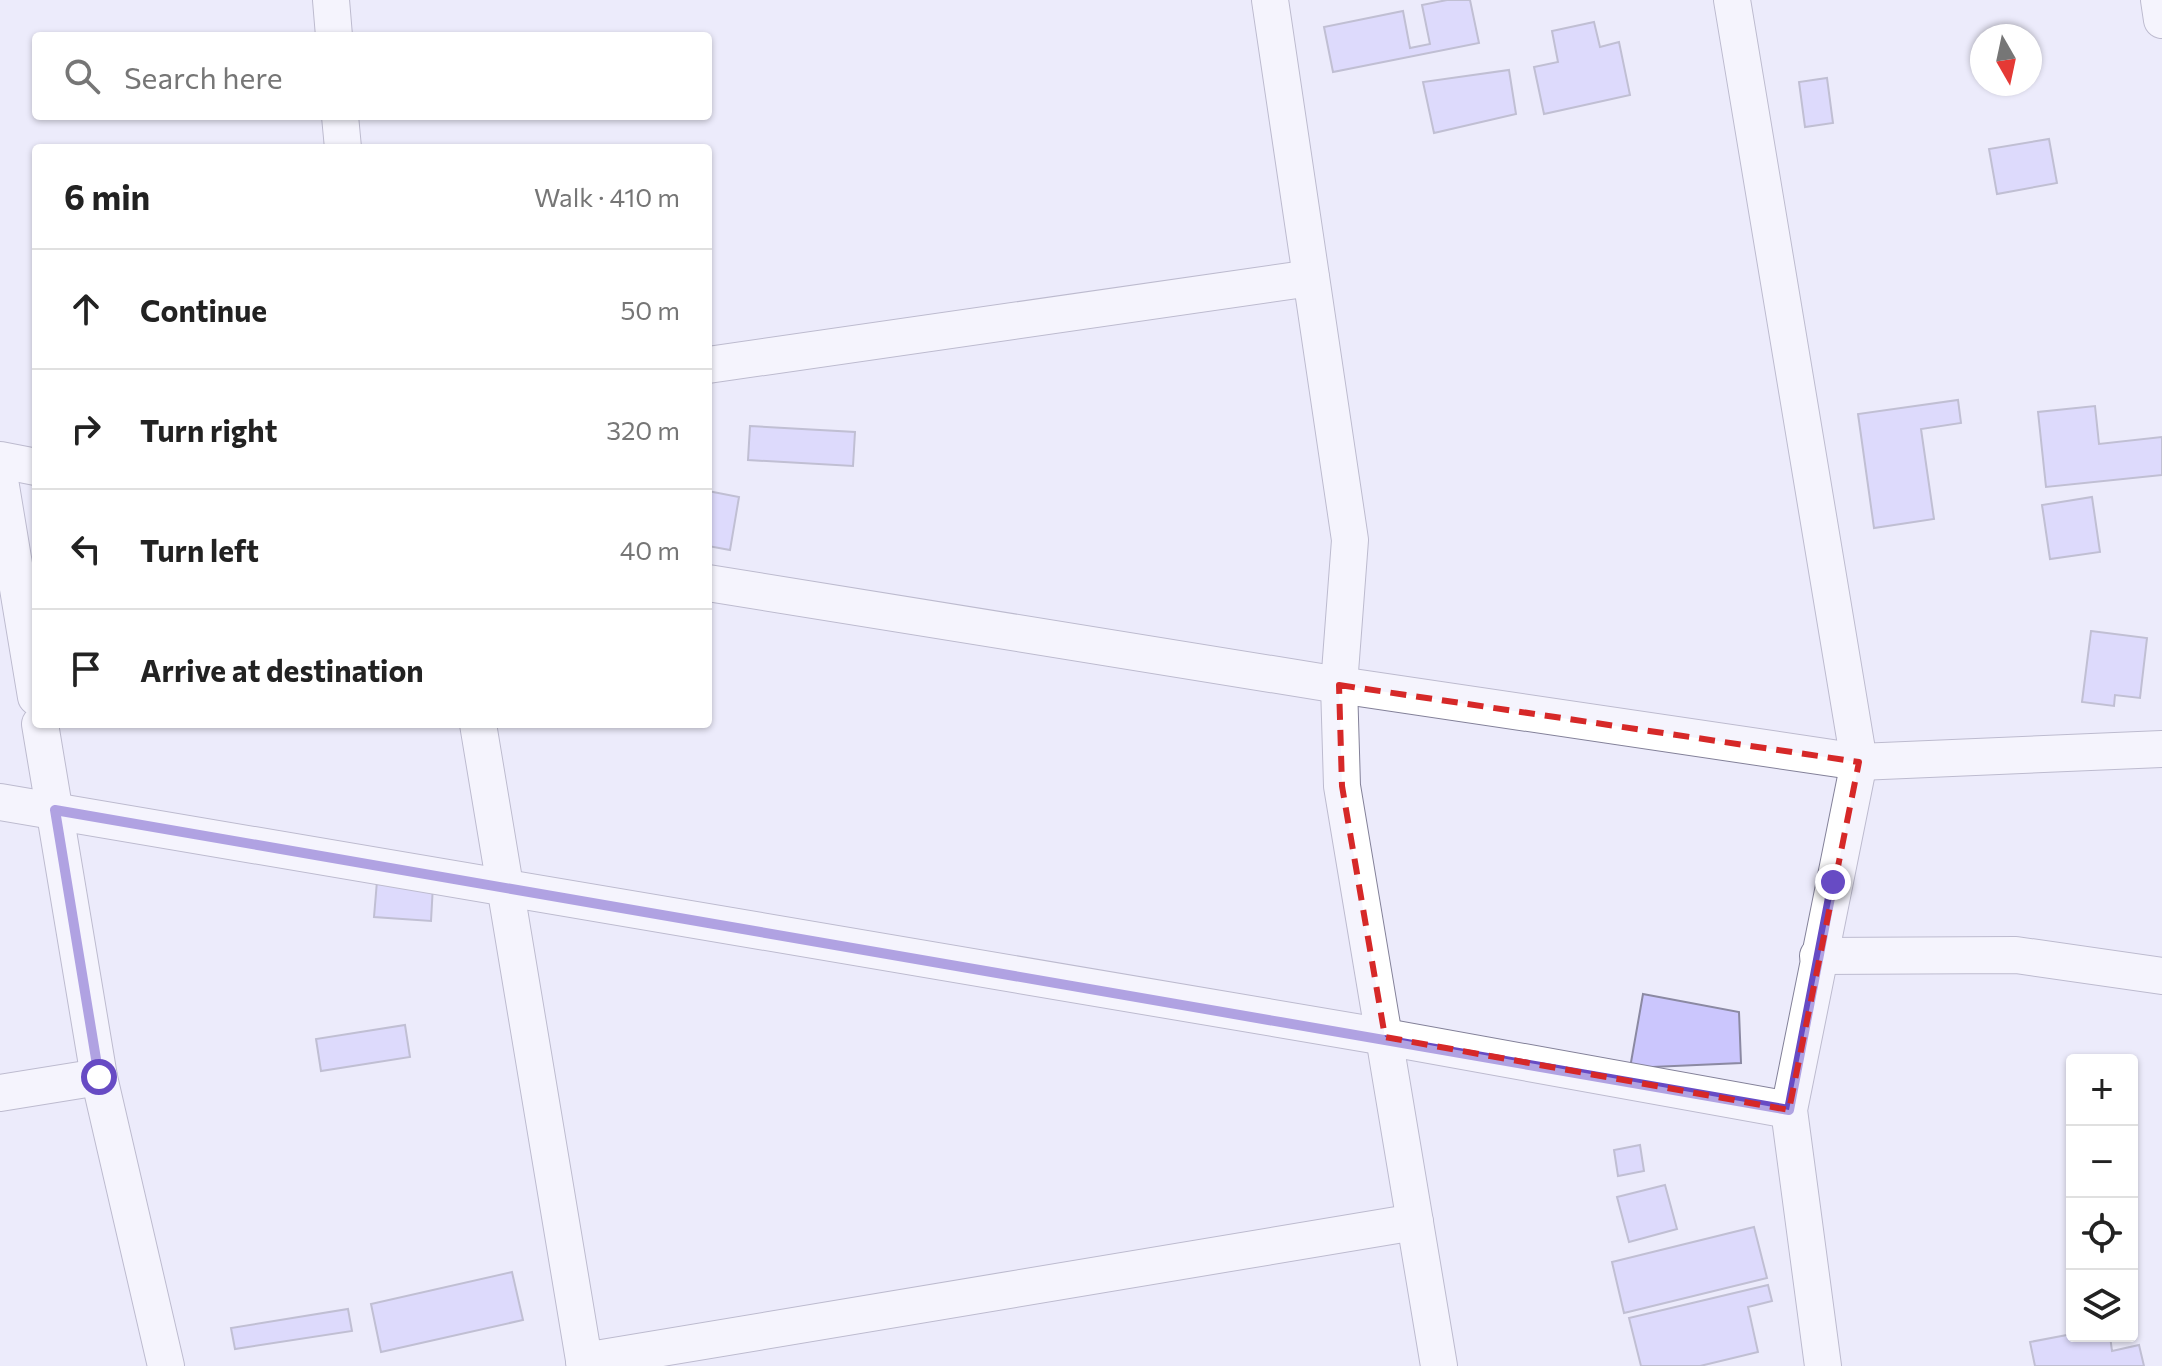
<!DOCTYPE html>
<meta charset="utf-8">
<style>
:root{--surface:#fff;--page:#f2f2f2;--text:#222;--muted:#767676;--line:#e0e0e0}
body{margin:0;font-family:Commissioner,sans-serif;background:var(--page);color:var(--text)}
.controls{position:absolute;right:24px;bottom:24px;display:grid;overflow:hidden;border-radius:8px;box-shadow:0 2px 6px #0004}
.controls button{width:72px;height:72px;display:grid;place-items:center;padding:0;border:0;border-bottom:2px solid var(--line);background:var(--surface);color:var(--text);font:40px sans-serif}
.compass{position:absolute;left:1970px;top:24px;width:72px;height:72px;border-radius:50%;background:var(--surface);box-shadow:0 2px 6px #0004;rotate:171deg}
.stop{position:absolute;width:24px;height:24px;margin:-18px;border:6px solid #674bc4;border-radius:50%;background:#fff}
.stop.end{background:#674bc4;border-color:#fff;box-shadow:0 2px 8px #0008}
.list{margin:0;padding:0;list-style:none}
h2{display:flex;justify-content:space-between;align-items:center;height:104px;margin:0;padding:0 32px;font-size:34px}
h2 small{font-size:26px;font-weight:400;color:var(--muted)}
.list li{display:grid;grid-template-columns:52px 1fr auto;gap:24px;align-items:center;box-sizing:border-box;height:120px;padding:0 32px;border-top:2px solid var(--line)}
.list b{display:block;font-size:30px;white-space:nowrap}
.list em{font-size:26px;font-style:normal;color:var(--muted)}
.icon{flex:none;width:44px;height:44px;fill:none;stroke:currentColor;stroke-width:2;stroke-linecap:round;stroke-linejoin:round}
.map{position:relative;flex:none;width:2162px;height:1366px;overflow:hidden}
.search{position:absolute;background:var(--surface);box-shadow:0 2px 6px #0004;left:32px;top:32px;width:680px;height:88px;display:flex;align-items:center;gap:20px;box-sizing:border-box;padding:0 28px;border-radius:8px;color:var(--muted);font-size:30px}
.panel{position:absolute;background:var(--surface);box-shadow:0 2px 6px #0004;left:32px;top:144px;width:680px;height:584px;border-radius:8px}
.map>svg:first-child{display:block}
</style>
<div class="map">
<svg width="2162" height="1366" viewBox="0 0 2162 1366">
<rect width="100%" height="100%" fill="#ecebfb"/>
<!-- building -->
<g fill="#cbc6fd" stroke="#8b89a2" stroke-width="2">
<polygon points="1447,0 1470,0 1479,43 1333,72 1324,27 1403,11 1410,48 1430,44 1422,5"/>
<polygon points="1594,22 1600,47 1619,42 1630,95 1544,114 1534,67 1558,62 1552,31"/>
<polygon points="1509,70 1516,114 1434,133 1423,82"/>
<polygon points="1827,78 1833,123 1805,127 1799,82"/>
<polygon points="2049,139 2057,183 1997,194 1989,149"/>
<polygon points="1958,400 1961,423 1921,429 1934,519 1874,528 1858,414"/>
<polygon points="2095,406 2099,444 2162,437 2162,475 2046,487 2038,412"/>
<polygon points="750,426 855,432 853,466 748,460"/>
<polygon points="708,491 739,497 730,550 708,546"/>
<polygon points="2092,497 2100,552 2050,559 2042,505"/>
<polygon points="2091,631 2147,638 2140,698 2115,695 2114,706 2082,702"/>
<polygon points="377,881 433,885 431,921 374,917"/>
<polygon points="1643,994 1739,1012 1741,1063 1630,1068"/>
<polygon points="405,1025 410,1057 321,1071 316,1039"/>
<polygon points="1640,1145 1644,1171 1618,1176 1614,1150"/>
<polygon points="1665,1185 1677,1229 1629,1242 1617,1197"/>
<polygon points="1754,1227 1767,1278 1624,1313 1612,1262"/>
<polygon points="512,1272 523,1320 381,1352 371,1304"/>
<polygon points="1768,1285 1772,1301 1748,1307 1758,1352 1700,1366 1641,1366 1629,1318"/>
<polygon points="348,1309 352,1331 235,1349 231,1328"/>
<polygon points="2072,1334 2110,1336 2112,1351 2139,1345 2144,1366 2035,1366 2030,1342"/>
</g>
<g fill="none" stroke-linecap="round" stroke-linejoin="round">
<!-- street casing -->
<g stroke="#838199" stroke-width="38">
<g id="street">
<polyline points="331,0 334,36"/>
<polyline points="1270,0 1350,540 1339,685 1342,786 1439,1366"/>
<polyline points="1732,0 1859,762 1789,1110 1823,1366"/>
<polyline points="2159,0 2162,20"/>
<polyline points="340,116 343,148"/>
<polyline points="708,365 1311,278"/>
<polyline points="0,460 36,467"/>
<polyline points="0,480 36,697"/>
<polyline points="708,583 1339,685 1859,762 2162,749"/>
<polyline points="40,724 99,1077 166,1366"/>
<polyline points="478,724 585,1366"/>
<polyline points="0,802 1385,1037 1789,1110"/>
<polyline points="1818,956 2016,955 2162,976"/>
<polyline points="0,1093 99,1077"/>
<polyline points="584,1361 1415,1222"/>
</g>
</g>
<!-- street -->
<use href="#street" stroke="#fff" stroke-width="36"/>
</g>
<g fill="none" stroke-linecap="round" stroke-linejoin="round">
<!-- route -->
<path stroke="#674bc4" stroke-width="10" d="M99,1077L55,810C632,912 1211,1005 1789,1110L1833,882"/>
</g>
<!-- marked area -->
<path d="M0 0H2162V1366H0ZM1339,685L1859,762L1789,1110L1385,1037L1342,786Z" fill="#ecebfb" fill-opacity=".55" fill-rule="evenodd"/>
<path fill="none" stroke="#d62828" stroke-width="6" stroke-dasharray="16 10" stroke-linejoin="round" d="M1339,685L1859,762L1789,1110L1385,1037L1342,786Z"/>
</svg>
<div class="controls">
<button>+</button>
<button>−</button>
<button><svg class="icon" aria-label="locate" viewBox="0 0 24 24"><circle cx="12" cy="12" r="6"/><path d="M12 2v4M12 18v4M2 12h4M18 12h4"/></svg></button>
<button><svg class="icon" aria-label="layers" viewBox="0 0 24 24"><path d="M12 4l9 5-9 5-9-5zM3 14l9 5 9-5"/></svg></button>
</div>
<svg class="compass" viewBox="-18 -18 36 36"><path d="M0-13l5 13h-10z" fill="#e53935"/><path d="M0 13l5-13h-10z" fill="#767676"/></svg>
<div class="stop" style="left:99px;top:1077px"></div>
<div class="stop end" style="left:1833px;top:882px"></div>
<div class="search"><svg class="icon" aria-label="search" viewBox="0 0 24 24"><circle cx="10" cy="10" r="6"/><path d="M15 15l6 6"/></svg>Search here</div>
<section class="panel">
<h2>6 min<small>Walk · 410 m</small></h2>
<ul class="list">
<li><svg class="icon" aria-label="ahead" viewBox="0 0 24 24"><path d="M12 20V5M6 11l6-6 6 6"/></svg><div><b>Continue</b></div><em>50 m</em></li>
<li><svg class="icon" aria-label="right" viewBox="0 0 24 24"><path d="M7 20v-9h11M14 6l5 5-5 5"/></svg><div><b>Turn right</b></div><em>320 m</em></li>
<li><svg class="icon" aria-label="left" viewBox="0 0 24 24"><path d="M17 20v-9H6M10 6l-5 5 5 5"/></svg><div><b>Turn left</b></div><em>40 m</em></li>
<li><svg class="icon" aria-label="arrive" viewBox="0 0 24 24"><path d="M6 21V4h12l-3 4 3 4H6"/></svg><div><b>Arrive at destination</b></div></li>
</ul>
</section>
</div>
